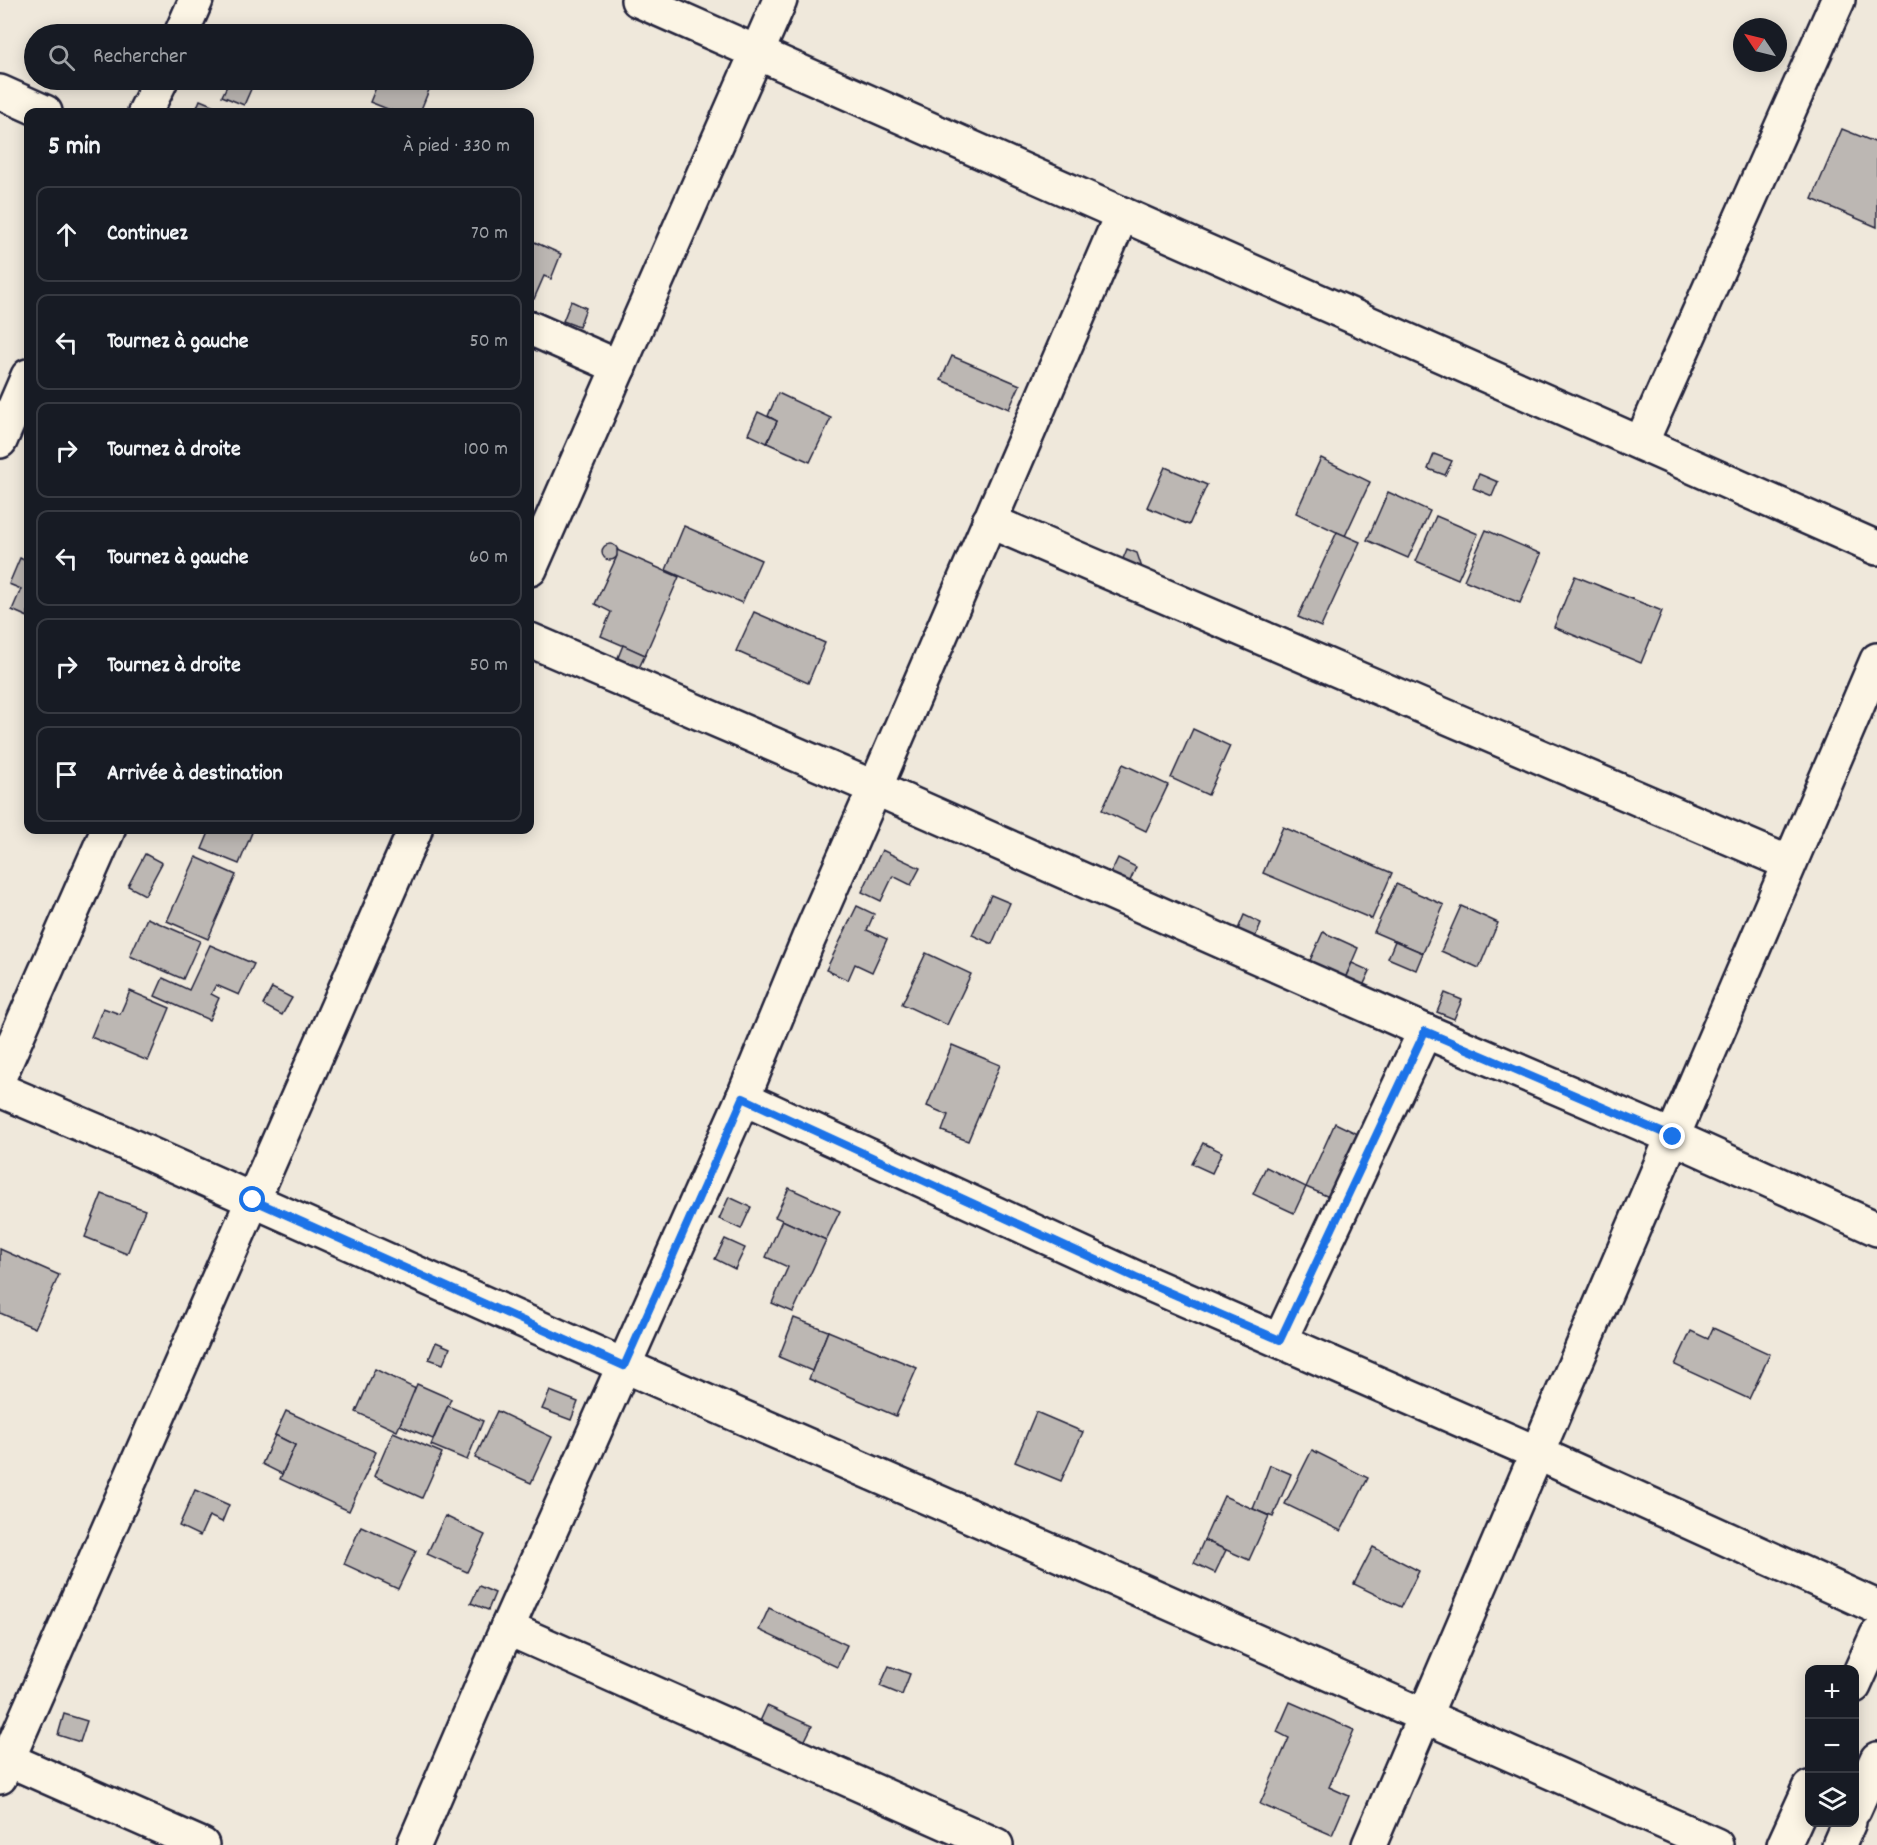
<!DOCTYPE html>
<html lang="fr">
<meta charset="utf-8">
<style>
:root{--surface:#171b24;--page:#242831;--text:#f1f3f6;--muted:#9ea1a6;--line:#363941}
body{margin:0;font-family:Dekko,sans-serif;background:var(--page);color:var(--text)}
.controls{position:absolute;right:18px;bottom:18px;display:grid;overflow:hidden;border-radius:12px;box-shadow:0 3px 15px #0003}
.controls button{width:54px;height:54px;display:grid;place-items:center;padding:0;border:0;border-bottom:2px solid var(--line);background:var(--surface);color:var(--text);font:30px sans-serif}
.compass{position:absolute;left:1733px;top:18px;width:54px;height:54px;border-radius:50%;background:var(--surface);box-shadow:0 3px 15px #0003;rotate:305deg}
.stop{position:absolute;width:18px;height:18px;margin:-14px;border:4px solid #1a73e8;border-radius:50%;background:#fff}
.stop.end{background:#1a73e8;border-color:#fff;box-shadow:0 2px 6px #0008}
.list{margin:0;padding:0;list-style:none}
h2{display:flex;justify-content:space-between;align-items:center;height:78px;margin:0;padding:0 24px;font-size:26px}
h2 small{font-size:20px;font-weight:400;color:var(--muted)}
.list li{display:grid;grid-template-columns:39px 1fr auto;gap:18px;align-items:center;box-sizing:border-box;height:96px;margin:0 12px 12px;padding:0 12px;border:2px solid var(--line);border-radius:12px}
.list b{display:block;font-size:22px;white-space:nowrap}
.list em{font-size:20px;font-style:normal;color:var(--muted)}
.icon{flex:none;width:33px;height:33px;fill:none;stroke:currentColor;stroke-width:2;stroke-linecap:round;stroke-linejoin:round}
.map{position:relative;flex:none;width:1877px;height:1845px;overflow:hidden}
.search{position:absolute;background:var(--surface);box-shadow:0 3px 15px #0003;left:24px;top:24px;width:510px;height:66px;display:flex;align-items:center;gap:15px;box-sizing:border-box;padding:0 21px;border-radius:33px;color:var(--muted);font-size:22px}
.panel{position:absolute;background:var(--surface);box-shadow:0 3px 15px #0003;left:24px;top:108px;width:510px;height:726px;border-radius:12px}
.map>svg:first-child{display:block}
</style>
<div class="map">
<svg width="1877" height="1845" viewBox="0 0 1877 1845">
<rect width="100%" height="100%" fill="#efe8db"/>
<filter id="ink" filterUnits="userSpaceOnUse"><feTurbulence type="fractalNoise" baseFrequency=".0167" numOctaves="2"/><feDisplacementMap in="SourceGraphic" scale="12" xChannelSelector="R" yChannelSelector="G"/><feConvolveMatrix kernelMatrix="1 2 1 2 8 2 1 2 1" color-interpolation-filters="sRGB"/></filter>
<g filter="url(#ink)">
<!-- building -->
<g fill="#bcb7b3" stroke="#22223b" stroke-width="1.5">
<polygon points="230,80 255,80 244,105 222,96"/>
<polygon points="379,80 433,80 420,112 395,112 370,102"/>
<polygon points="200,100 229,112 195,112"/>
<polygon points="1842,129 1877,143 1877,227 1812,199"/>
<polygon points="530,240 561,254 551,279 544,276 534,299 530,297"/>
<polygon points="571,301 586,308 579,327 563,321"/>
<polygon points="952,356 1020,385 1009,409 941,380"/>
<polygon points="778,393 831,418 810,462 767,443 777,421 768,416"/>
<polygon points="758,412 777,421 767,443 748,434"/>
<polygon points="1434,454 1452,461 1445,475 1428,469"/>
<polygon points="1321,458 1370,482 1345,536 1296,513"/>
<polygon points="1165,467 1207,485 1189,525 1147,507"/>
<polygon points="1479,474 1498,482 1492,496 1473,488"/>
<polygon points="1388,492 1430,511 1408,558 1367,540"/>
<polygon points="1436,516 1478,534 1458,579 1416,561"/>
<polygon points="684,526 761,560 742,603 666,570"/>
<polygon points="1486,530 1541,554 1520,603 1464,580"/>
<polygon points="1337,532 1360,542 1321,627 1298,617"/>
<circle cx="610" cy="552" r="8"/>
<polygon points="1127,549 1137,553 1142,568 1118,571"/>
<polygon points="617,550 679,577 645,655 601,636 611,612 595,604 617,556"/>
<polygon points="20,558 28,562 28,617 12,610 21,589 9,584"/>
<polygon points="1575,576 1662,611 1641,663 1554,627"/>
<polygon points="754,612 825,643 808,683 736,651"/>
<polygon points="623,645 645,655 636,674 615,665"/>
<polygon points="1193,729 1230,746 1208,795 1171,778"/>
<polygon points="1123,764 1168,785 1146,831 1102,810"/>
<polygon points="1283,827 1392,873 1372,919 1263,873"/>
<polygon points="210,830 253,830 239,864 202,849"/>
<polygon points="882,850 920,868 911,885 893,876 881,901 862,892"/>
<polygon points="145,854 162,863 145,895 128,886"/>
<polygon points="196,857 236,875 208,939 167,921"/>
<polygon points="1118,858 1136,867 1127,888 1108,879"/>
<polygon points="1396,884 1444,905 1423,953 1374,932"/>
<polygon points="991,895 1010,903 992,944 972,935"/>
<polygon points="857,906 874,914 867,930 887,939 872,972 855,964 848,980 826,970"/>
<polygon points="1461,906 1498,923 1479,968 1441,951"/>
<polygon points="1244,915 1261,923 1251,947 1234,939"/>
<polygon points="147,918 200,941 183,979 130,956"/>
<polygon points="1323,932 1358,948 1343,983 1307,967"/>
<polygon points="1395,941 1423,953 1416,970 1388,958"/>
<polygon points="210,945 254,964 239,995 216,985 211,994 219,998 209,1020 155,996 163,978 189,990"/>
<polygon points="926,953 971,974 947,1025 902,1004"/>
<polygon points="1352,963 1370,971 1361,990 1343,983"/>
<polygon points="272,988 292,998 282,1015 263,1005"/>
<polygon points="130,991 170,1008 148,1061 91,1037 103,1008 120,1014"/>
<polygon points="1445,993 1462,1000 1454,1019 1437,1012"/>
<polygon points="952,1045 1000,1065 968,1141 942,1131 948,1115 927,1106"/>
<polygon points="1335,1123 1358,1134 1329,1197 1306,1187"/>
<polygon points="1203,1143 1222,1152 1212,1173 1192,1164"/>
<polygon points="1266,1167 1306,1187 1294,1213 1253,1194"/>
<polygon points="789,1188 840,1211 826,1240 775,1217"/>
<polygon points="102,1194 145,1210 127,1254 85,1237"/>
<polygon points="729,1197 751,1207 741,1229 719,1219"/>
<polygon points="782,1220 826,1240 793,1312 772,1303 788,1267 766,1257"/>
<polygon points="725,1239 745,1248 735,1269 715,1259"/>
<polygon points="0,1249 59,1275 35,1328 0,1313"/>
<polygon points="794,1318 828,1331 812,1371 779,1357"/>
<polygon points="1713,1328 1770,1354 1749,1399 1675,1365 1691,1331 1708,1339"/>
<polygon points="828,1331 917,1368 896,1416 809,1379"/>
<polygon points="436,1342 450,1348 443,1364 429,1359"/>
<polygon points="375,1369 416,1389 397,1431 356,1412"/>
<polygon points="417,1384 451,1399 433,1439 400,1425"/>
<polygon points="550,1391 578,1402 571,1420 542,1409"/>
<polygon points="448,1406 483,1421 467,1460 431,1445"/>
<polygon points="286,1411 376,1452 349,1511 280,1479 295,1445 275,1435"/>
<polygon points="497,1411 552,1437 531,1483 475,1458"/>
<polygon points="1036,1412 1083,1432 1061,1481 1015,1462"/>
<polygon points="393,1432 442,1453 422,1498 374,1476"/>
<polygon points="275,1435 295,1445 282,1474 262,1464"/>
<polygon points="1312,1450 1368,1478 1341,1531 1285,1504"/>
<polygon points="1270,1465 1291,1474 1273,1517 1253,1509"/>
<polygon points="195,1490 229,1505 222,1522 209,1516 200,1536 179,1526"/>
<polygon points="1224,1496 1269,1516 1249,1560 1204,1540"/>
<polygon points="445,1516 485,1535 467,1572 427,1554"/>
<polygon points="361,1526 416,1551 398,1589 344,1564"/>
<polygon points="1204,1540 1226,1550 1215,1573 1194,1563"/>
<polygon points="1373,1547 1419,1571 1401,1607 1354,1584"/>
<polygon points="479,1586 495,1593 488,1610 471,1603"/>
<polygon points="769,1608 847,1645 837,1667 759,1630"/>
<polygon points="889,1666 910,1674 902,1695 880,1686"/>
<polygon points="1290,1702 1354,1730 1329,1787 1349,1796 1332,1835 1260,1804 1289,1738 1277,1732"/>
<polygon points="767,1706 812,1726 800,1750 756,1730"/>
<polygon points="64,1714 87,1721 80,1742 58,1735"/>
</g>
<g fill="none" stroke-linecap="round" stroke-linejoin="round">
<!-- minor casing -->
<g stroke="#22223b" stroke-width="38">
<g id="minor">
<polyline points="638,0 1877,548"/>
<polyline points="181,34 196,0"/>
<polyline points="0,92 45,112"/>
<polyline points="145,112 161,80"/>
<polyline points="530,328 619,367"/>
<polyline points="0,441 28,376"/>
<polyline points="1641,443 1838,0"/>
<polyline points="989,521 1789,863"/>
<polyline points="530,569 780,0"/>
<polyline points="530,640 875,788 1425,1031 1673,1137 1877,1229"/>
<polyline points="0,1075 108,830"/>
<polyline points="0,1090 118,1140 625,1366 1104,1574 1716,1845"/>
<polyline points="743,1098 1136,1278 1537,1453 1877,1607"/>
<polyline points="1280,1340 1425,1031"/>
<polyline points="507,1628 996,1845"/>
<polyline points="0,1756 202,1845"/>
<polyline points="0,1777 415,830"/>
<polyline points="414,1845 507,1628 743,1098 808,940 875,788 1122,214"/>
<polyline points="1369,1845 1877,660"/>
</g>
</g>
<!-- tertiary casing -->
<g stroke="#22223b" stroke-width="38">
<g id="tertiary">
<polyline points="1854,1686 1877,1635"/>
<polyline points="1854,1810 1877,1759"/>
<polyline points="1784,1845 1810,1788"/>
<polyline points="1839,1845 1849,1822"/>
</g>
</g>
<!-- minor -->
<use href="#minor" stroke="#fcf5e5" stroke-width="33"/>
<!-- tertiary -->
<use href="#tertiary" stroke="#fcf5e5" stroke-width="33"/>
</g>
</g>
<g fill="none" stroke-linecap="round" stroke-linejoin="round" filter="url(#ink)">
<!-- route -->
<polyline stroke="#1a73e8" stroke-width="8" points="253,1200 624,1366 743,1098 1136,1278 1280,1340 1425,1031 1673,1137"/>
</g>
</svg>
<div class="controls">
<button>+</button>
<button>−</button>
<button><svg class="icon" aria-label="layers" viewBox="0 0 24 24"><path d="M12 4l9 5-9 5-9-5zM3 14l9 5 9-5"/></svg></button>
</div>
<svg class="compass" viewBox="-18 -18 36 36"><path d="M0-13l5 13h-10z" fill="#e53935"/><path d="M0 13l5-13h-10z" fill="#9ea1a6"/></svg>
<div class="stop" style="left:253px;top:1200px"></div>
<div class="stop end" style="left:1673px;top:1137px"></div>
<div class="search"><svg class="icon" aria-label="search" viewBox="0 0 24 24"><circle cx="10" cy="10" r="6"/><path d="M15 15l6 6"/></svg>Rechercher</div>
<section class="panel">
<h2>5 min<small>À pied · 330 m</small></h2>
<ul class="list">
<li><svg class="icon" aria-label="ahead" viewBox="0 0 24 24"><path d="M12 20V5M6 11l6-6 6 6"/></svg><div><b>Continuez</b></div><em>70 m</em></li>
<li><svg class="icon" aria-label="left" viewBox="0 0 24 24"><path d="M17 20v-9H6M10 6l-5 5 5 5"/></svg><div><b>Tournez à gauche</b></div><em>50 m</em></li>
<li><svg class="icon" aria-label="right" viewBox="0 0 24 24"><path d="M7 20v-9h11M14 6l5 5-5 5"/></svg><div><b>Tournez à droite</b></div><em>100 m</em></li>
<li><svg class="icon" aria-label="left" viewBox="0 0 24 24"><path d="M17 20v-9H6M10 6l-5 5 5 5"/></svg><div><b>Tournez à gauche</b></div><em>60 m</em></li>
<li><svg class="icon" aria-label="right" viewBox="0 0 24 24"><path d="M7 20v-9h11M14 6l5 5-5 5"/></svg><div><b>Tournez à droite</b></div><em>50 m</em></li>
<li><svg class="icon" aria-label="arrive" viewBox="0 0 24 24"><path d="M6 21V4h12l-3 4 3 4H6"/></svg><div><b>Arrivée à destination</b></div></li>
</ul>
</section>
</div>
